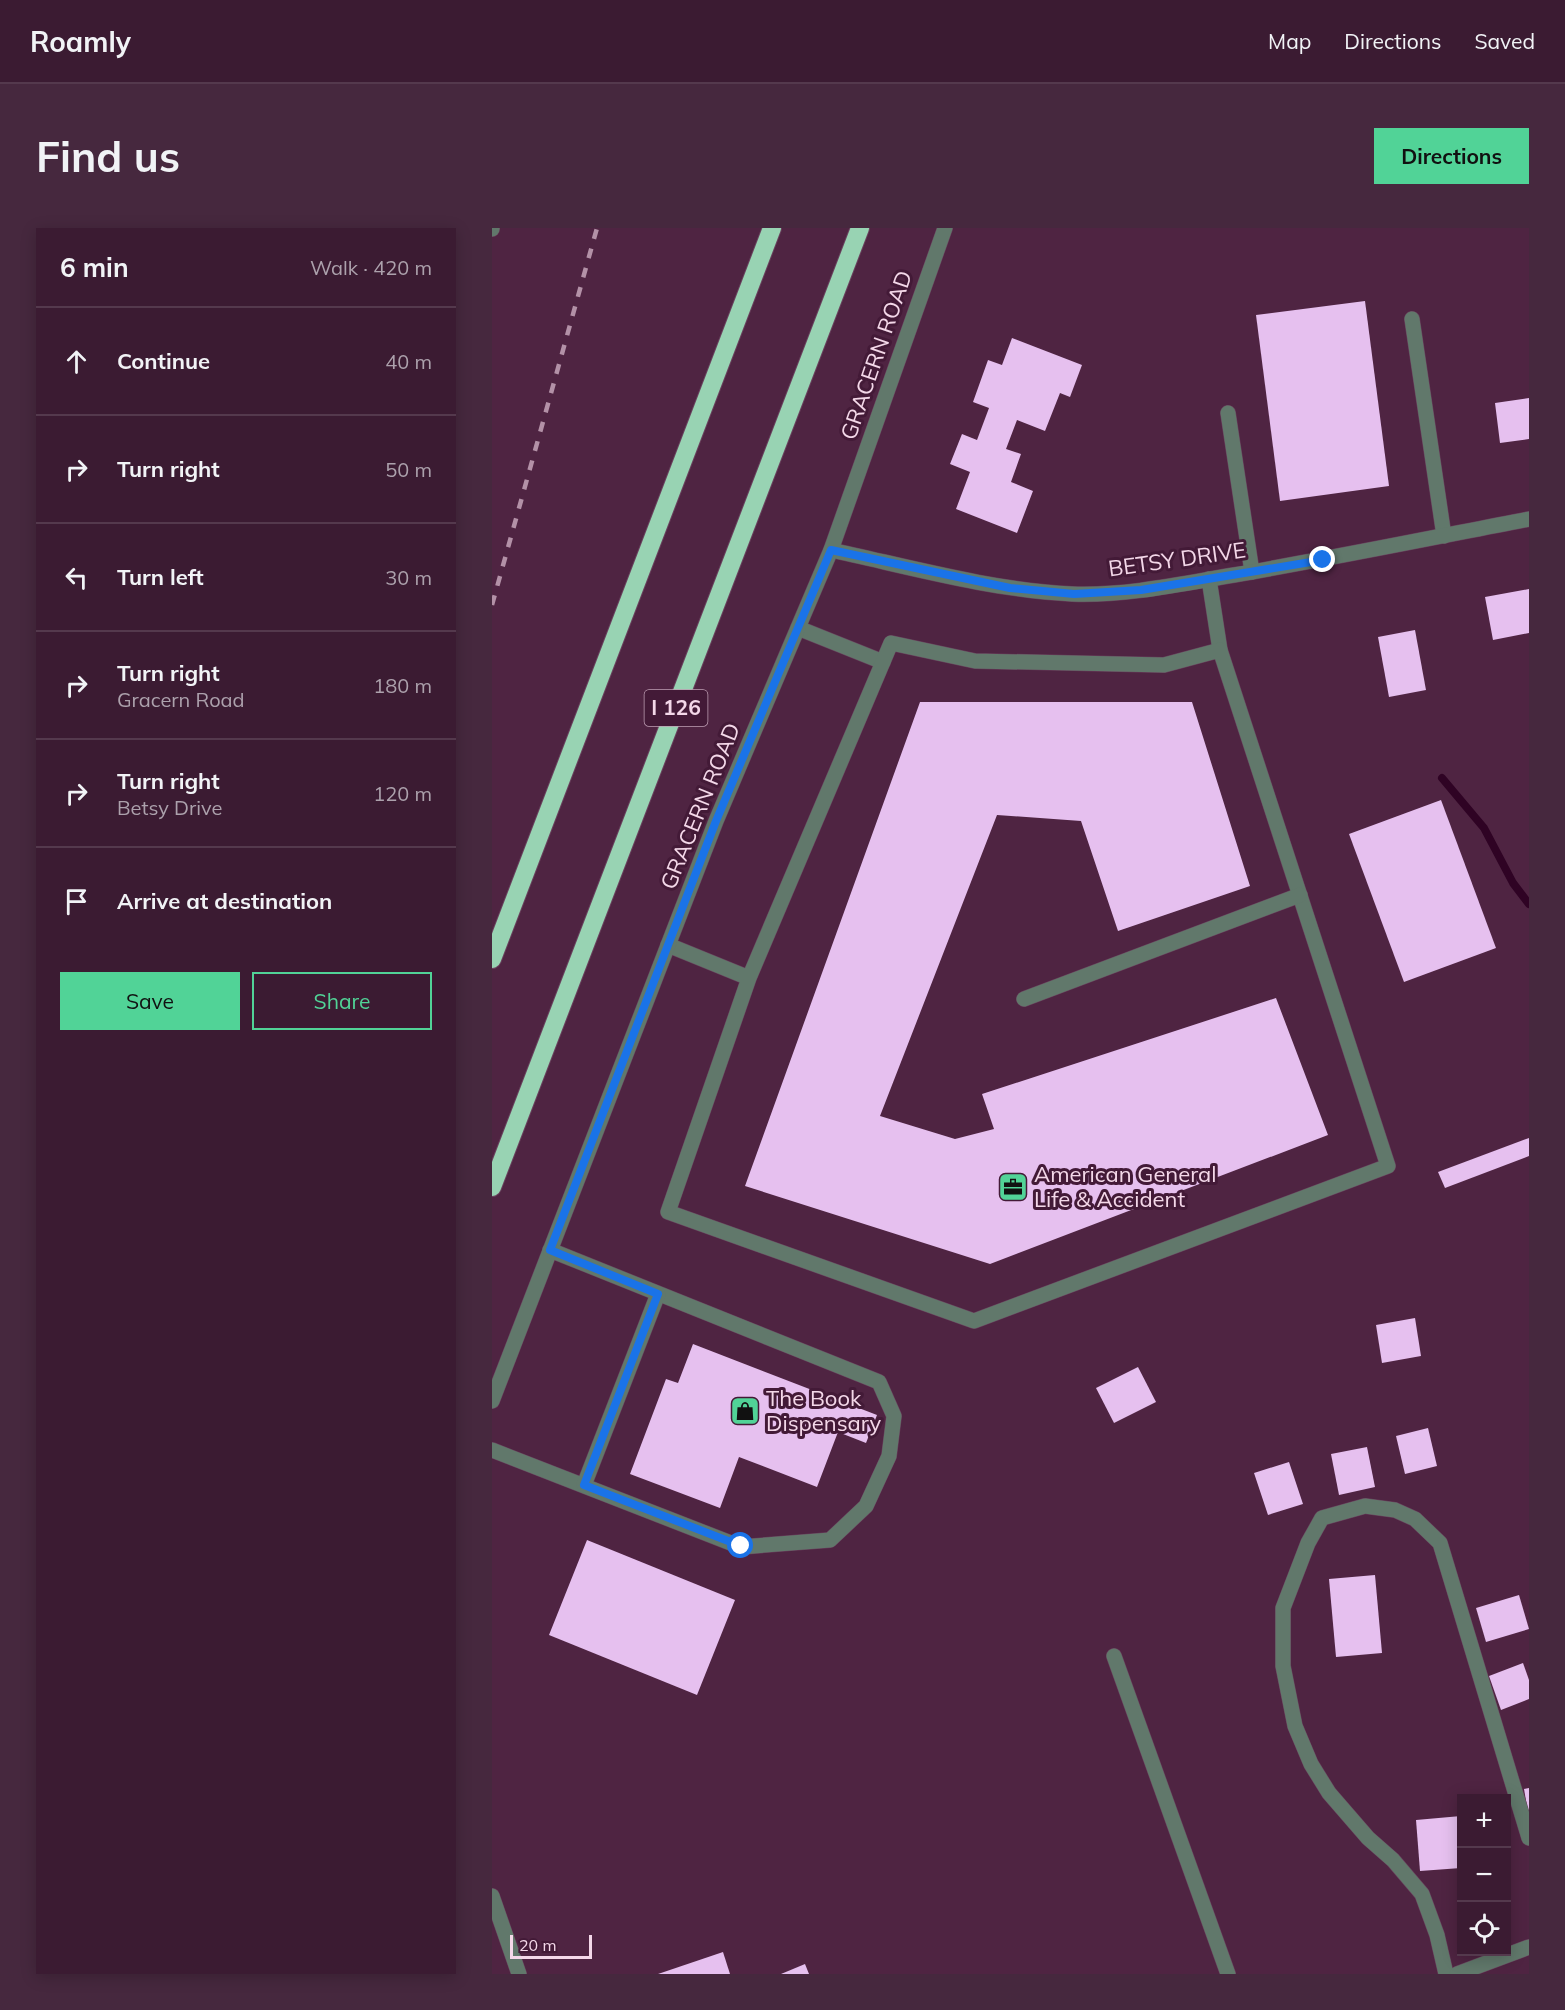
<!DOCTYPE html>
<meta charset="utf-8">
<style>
:root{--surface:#3b1b32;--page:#46283e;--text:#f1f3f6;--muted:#aca1ac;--line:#54394d;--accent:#51d397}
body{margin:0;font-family:Mulish,sans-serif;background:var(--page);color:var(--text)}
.controls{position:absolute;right:18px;bottom:18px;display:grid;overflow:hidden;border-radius:0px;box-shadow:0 3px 15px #0003}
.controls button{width:54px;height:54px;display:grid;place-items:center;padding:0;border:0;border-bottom:2px solid var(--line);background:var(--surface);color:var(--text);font:30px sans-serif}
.scale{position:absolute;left:18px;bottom:15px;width:82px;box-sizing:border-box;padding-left:6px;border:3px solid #f4d8e9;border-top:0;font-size:16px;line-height:21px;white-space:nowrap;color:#f4d8e9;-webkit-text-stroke:4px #431a37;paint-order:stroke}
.stop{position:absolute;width:18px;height:18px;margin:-14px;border:4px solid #1a73e8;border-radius:50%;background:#fff}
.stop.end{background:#1a73e8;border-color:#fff;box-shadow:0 2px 6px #0008}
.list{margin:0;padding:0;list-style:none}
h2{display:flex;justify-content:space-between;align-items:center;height:78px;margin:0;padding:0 24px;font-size:26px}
h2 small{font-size:20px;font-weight:400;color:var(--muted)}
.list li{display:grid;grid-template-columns:39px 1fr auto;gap:18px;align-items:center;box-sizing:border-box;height:108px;padding:0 24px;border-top:2px solid var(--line)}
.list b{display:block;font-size:22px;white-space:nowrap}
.list p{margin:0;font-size:20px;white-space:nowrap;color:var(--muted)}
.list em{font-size:20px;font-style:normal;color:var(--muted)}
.actions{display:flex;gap:12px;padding:18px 24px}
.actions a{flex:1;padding:14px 0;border:2px solid var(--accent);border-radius:0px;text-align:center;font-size:21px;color:var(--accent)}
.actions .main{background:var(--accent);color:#111}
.icon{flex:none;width:33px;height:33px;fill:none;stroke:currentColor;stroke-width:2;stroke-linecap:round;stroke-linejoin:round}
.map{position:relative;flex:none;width:1037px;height:1746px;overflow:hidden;border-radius:0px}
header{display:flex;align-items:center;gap:36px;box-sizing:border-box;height:84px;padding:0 30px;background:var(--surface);border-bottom:2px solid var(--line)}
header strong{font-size:28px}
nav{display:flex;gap:33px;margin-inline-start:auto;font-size:21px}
.intro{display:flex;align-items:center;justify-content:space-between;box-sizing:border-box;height:144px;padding:0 36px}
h1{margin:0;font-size:42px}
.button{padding:15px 27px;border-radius:0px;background:var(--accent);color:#111;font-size:21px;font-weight:700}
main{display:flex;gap:36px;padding:0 36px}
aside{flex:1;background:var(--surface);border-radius:0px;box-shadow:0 3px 15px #0003}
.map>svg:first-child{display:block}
</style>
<header>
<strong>Roamly</strong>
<nav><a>Map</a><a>Directions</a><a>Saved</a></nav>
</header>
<div class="intro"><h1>Find us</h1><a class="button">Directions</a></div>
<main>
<aside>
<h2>6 min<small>Walk · 420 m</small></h2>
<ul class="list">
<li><svg class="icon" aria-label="ahead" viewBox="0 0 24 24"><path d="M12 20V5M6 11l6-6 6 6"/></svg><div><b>Continue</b></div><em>40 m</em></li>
<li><svg class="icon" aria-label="right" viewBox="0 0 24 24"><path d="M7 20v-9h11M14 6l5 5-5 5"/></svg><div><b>Turn right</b></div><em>50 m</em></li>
<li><svg class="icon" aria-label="left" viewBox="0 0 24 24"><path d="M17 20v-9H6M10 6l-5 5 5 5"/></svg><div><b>Turn left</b></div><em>30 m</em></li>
<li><svg class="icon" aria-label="right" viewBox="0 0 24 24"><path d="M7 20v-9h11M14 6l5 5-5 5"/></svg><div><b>Turn right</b><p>Gracern Road</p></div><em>180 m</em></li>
<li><svg class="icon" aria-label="right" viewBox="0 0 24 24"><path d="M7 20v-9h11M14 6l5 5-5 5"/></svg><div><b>Turn right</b><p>Betsy Drive</p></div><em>120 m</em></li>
<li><svg class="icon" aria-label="arrive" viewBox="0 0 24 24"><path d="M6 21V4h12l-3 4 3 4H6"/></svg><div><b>Arrive at destination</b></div></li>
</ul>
<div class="actions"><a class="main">Save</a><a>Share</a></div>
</aside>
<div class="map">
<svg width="1037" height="1746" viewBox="0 0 1037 1746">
<rect width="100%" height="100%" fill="#4f2442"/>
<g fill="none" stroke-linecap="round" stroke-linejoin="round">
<!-- stream -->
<polyline stroke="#2f0324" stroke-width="8" points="950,550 992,600 1021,655 1037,676"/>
</g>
<!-- building -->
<g fill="#e6c0ef">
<polygon points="873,73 897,258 788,273 764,87"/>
<polygon points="520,110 590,137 578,169 568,165 553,203 525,192 514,221 529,226 519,254 541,263 525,305 464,281 478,244 458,236 470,206 485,212 497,180 481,174 496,132 510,137"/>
<polygon points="1037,170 1037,211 1008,215 1003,175"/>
<polygon points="1037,361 1037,405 1001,412 993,369"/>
<polygon points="923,402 934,462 897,469 886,409"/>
<polygon points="428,474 700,474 758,658 626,703 589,593 505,587 388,888 463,911 502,901 490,866 784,770 836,907 498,1036 253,958"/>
<polygon points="949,572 1004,720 912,754 857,606"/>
<polygon points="1037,910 1037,928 953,960 946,944"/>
<polygon points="923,1090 929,1128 890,1135 884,1097"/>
<polygon points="201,1116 385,1187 374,1215 346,1204 325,1259 247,1229 228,1280 138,1246 174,1151 186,1155"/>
<polygon points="646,1139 664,1174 622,1195 604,1160"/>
<polygon points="936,1200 945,1238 913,1246 904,1208"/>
<polygon points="875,1219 883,1259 847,1267 839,1226"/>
<polygon points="797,1234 811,1276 776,1287 762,1245"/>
<polygon points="95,1312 243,1372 205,1467 57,1407"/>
<polygon points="883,1347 890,1425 844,1429 837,1351"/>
<polygon points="1027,1367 1037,1401 994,1414 984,1380"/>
<polygon points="1031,1435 1037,1452 1037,1471 1009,1482 997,1448"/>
<polygon points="1037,1560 1037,1584 1036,1584 1032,1561"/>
<polygon points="969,1588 969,1640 928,1643 924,1592"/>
<polygon points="231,1724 238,1746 166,1746"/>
<polygon points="313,1736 317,1746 289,1746"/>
</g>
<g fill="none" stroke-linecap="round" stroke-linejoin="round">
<!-- minor casing -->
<g stroke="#69415d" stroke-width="16">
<g id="minor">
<polyline points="0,1 0,0"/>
<polyline points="920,91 952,308"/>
<polyline points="736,185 760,344"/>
<path d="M339,322C418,339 499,362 580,366C634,368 689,356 742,347C841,330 939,310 1037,291"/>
<polyline points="717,351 728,422"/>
<polyline points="306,400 391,434"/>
<polyline points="176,717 257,750 399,415 483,433 672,437 728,422 896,938 482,1093 176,984 257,750"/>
<polyline points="532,771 808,667"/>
<polyline points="0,1173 224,593 339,322 453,0"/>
<polyline points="0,1222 249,1319 338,1312 374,1278 397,1228 402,1188 387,1154 58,1022"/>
<polyline points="92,1257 166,1066"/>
<polyline points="622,1428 736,1746"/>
<polyline points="0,1668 27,1746"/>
<polyline points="954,1746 945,1707 930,1666 901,1632 876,1610 837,1565 819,1536 803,1498 791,1438 791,1380 816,1315 830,1290 873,1278 903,1282 923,1291 948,1315 1037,1610"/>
<polyline points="965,1746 1037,1719"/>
</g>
</g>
<!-- highway casing -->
<g stroke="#69415d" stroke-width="20">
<g id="highway">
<polyline points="0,731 280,0"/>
<polyline points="0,959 368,0"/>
</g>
</g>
<!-- minor -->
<use href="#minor" stroke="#61786b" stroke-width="15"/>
<!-- highway -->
<use href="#highway" stroke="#98d3b3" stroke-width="18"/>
<!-- rail -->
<polyline stroke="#b391a7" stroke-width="4.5" stroke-dasharray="10 10" stroke-linecap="butt" points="0,377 105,0"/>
</g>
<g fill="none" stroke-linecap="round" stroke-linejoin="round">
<!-- route -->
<polyline stroke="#1a73e8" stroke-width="8" points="249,1318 92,1257 166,1066 58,1022 224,593 339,322 518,360 582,366 649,362 831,332"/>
</g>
<!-- icons -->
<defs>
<g id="office-square" transform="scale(1.5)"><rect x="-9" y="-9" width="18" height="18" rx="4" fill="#51d397" stroke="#431a37"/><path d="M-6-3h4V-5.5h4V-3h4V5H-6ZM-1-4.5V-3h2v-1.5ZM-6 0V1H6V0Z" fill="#111"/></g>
<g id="shop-square" transform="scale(1.5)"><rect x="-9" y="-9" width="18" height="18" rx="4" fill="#51d397" stroke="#431a37"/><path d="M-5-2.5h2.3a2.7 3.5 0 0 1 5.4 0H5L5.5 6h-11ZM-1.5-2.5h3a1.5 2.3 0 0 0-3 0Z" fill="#111"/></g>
</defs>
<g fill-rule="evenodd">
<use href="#office-square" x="521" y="959"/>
<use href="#shop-square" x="253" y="1183"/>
</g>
<g text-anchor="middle" stroke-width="6" stroke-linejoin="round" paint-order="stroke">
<!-- shield labels -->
<rect fill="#431a37" stroke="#bf9fb4" stroke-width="1.5" x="152.5" y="462" width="63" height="36" rx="4.5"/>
<g font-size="21" font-weight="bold" fill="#f4d8e9">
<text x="184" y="487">I 126</text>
</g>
<!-- street labels -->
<g font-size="22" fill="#f4d8e9" stroke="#431a37">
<text transform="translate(384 127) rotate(-71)" y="8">GRACERN ROAD</text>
<text transform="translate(685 331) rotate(-8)" y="8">BETSY DRIVE</text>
<text transform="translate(208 578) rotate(-68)" y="8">GRACERN ROAD</text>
</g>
<!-- poi labels -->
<g font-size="22" fill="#f4d8e9" stroke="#431a37" text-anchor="start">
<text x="542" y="954">American General<tspan x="542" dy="25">Life &amp; Accident</tspan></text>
<text x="274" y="1178">The Book<tspan x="274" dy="25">Dispensary</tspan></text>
</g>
</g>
</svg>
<div class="controls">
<button>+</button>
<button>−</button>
<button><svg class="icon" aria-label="locate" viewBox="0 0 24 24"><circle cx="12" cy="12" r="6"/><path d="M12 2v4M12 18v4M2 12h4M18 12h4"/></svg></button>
</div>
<div class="scale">20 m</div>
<div class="stop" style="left:249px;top:1318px"></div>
<div class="stop end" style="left:831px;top:332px"></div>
</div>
</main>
